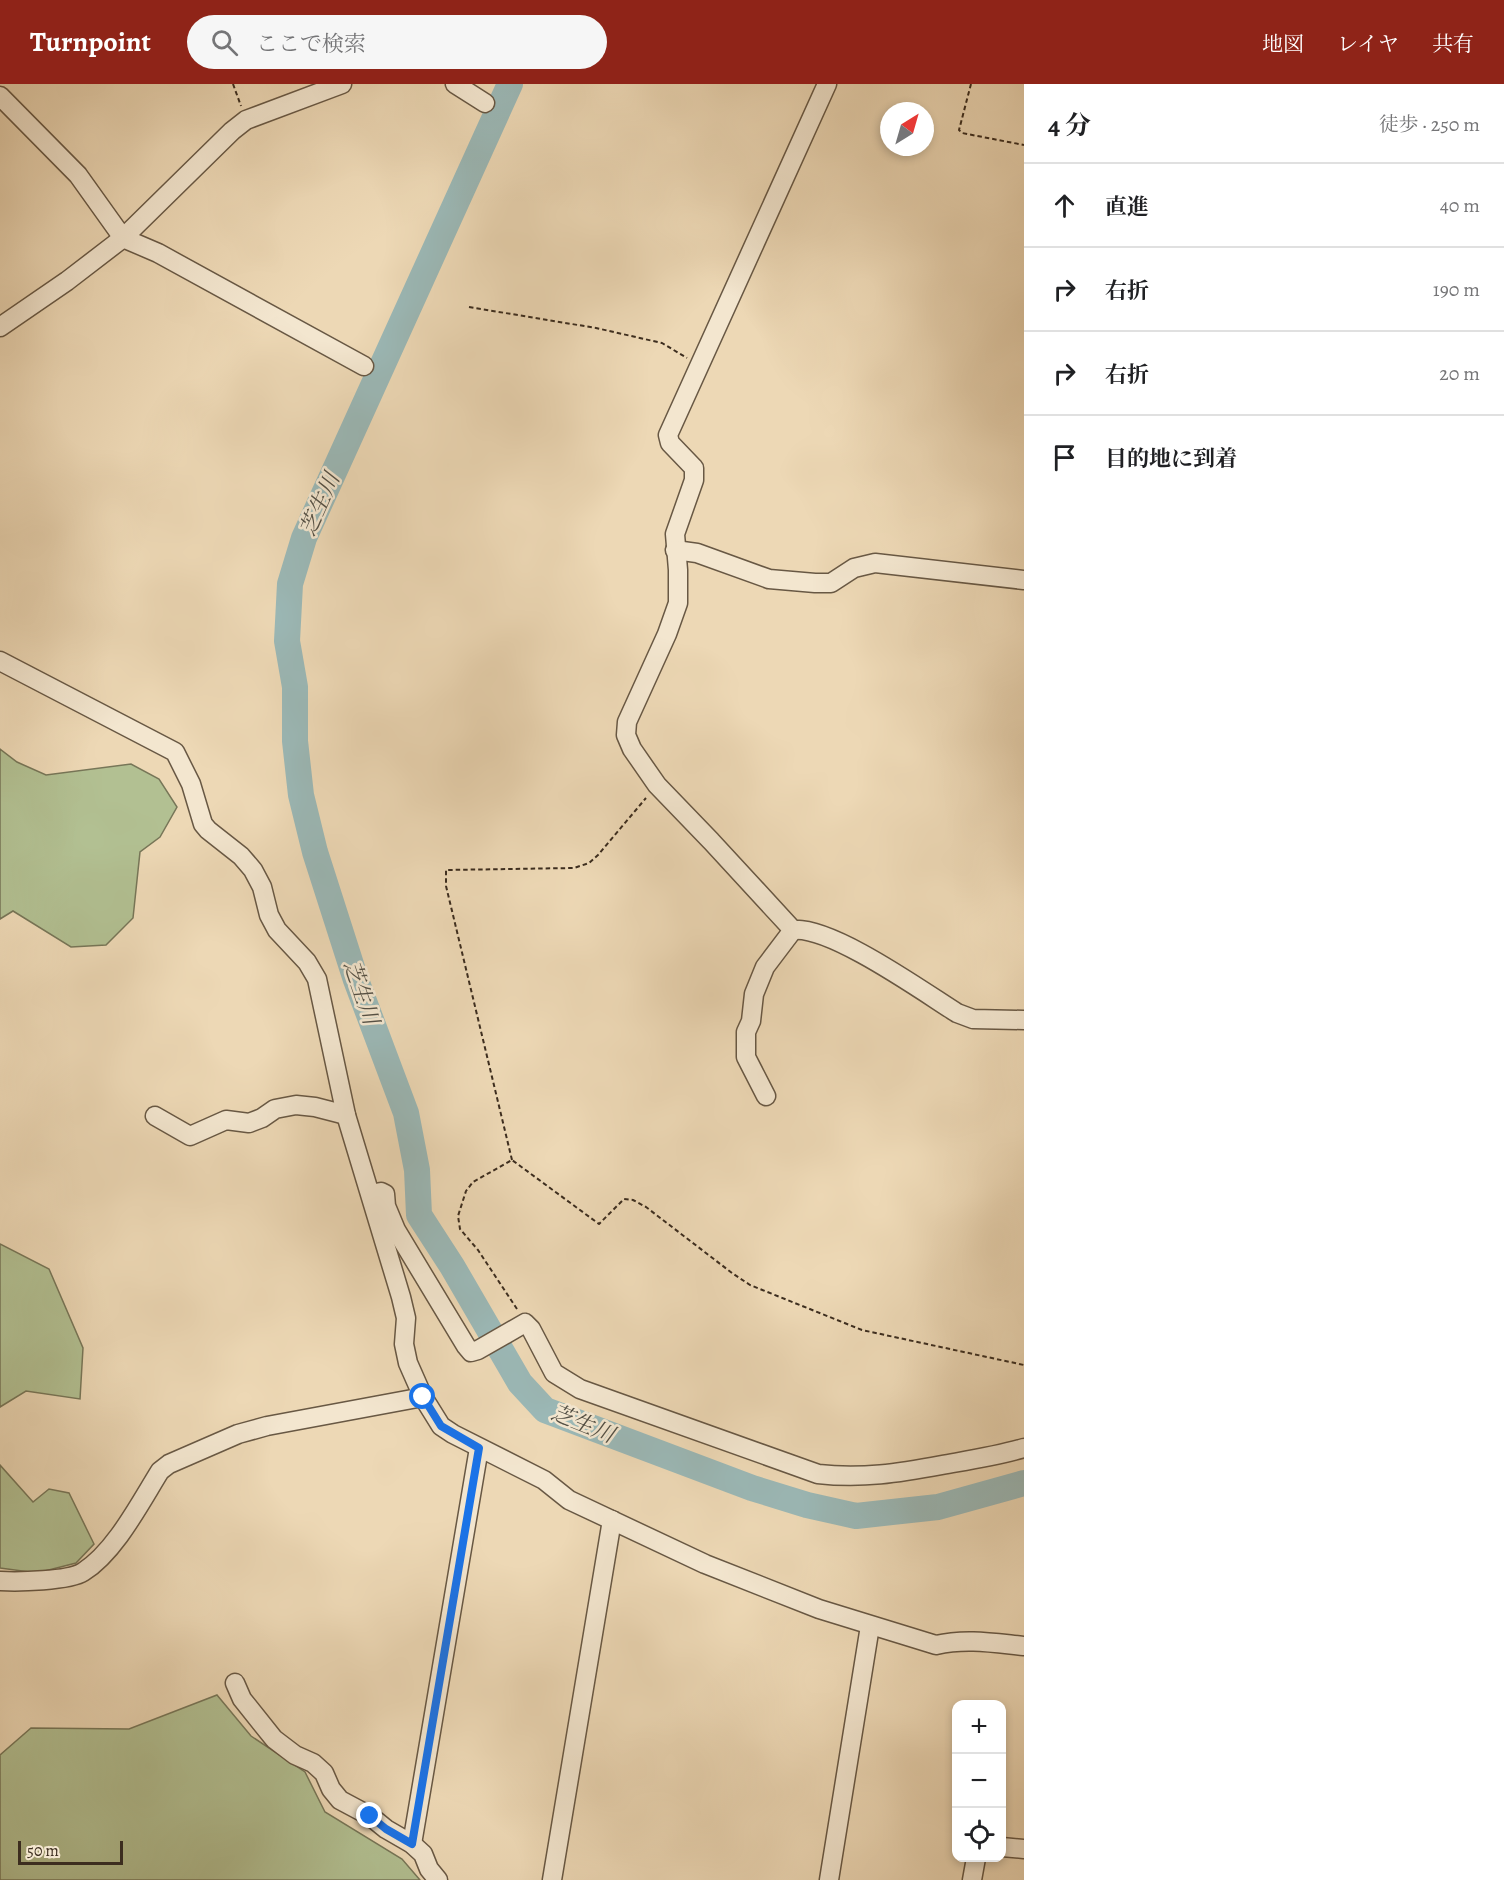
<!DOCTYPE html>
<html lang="ja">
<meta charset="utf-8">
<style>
:root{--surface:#fff;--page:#f6f6f6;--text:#202124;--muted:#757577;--line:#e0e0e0;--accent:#8f2418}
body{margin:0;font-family:Alegreya,"Noto Serif JP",serif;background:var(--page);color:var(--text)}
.controls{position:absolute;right:18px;bottom:18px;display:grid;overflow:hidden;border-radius:12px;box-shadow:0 3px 9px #0003}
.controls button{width:54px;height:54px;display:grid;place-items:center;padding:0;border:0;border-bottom:2px solid var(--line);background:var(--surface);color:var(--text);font:30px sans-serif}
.compass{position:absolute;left:880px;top:18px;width:54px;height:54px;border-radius:50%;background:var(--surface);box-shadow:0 3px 9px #0003;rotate:37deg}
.scale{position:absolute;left:18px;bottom:15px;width:105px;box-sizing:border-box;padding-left:6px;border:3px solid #3c2d1f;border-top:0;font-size:16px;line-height:21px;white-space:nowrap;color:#3c2d1f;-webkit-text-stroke:4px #f3e6cf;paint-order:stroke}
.stop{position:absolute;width:18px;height:18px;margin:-14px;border:4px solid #1a73e8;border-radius:50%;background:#fff}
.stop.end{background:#1a73e8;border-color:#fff;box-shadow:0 2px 6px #0008}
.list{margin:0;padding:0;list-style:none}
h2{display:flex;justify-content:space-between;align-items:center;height:78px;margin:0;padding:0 24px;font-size:26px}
h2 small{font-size:20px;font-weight:400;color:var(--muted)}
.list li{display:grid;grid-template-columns:39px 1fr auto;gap:18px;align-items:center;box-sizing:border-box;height:84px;padding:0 24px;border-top:2px solid var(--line)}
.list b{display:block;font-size:22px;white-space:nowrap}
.list em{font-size:20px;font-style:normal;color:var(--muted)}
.icon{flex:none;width:33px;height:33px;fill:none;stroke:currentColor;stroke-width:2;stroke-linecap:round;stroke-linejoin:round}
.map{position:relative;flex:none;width:1024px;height:1796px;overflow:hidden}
header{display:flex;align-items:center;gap:36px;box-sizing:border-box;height:84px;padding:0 30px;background:var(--accent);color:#fff}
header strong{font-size:28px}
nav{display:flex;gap:33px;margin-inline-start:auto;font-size:21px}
.search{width:420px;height:54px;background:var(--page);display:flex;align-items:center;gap:15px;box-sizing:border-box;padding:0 21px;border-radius:33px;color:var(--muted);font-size:22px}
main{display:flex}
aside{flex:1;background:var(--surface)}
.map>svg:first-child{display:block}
</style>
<header>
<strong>Turnpoint</strong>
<div class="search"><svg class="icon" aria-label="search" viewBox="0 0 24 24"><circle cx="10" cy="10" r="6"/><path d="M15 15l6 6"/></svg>ここで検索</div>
<nav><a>地図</a><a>レイヤ</a><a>共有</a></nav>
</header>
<main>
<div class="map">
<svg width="1024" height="1796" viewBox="0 0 1024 1796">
<rect width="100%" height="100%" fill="#edd8b5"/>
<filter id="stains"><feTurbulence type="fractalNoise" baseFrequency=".00333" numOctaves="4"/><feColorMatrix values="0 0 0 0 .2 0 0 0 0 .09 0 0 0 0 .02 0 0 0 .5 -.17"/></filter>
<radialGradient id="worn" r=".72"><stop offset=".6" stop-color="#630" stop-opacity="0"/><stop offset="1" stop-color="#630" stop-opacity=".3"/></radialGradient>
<!-- green -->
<g fill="#b2c092" stroke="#777658" stroke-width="1.5">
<polygon points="0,665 17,678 46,691 131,680 159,695 177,723 160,753 140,768 133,834 106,861 71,863 13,827 0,835"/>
<polygon points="0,1160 49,1185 83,1264 80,1315 26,1307 0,1323"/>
<polygon points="0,1381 33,1418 49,1405 69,1409 94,1460 76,1479 37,1489 0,1484"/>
<polygon points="217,1611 251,1652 305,1688 325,1728 402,1775 420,1796 0,1796 0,1671 31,1644 129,1645"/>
</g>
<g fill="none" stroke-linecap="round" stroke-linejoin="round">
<!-- river -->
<polyline stroke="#9bb8b6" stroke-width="26" points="510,0 304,454 290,500 287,557 295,603 295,657 301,711 315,768 356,896 406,1029 417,1086 419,1131 452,1182 520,1299 545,1326 752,1404 807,1421 856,1432 938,1423 1024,1399"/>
<!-- minor casing -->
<g stroke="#685844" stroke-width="21">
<g id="minor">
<polyline points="455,0 485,19"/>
<path d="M827,0L668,351L670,359L694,384V396L675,450L678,486V519L667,550L627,638L626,651L632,665L657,701L711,757L793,846C831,842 922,907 957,929L973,935L1024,936"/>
<polyline points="0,12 78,91 123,154 158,169 364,282"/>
<polyline points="0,243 67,197 123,154 232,47 246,36 342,0"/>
<polyline points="675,466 697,469 769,495 815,499 831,499 854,484 875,479 1024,496"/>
<path d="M0,577L175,668L191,700L203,740L208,746L241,772L253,786L262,803L269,831L277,846L307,878L317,895L346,1031L401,1213L406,1234L404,1260L408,1279L423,1313L441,1342L453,1350L544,1396L569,1416L705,1480L819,1525L936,1561C966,1554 994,1559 1024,1562"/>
<polyline points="766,1012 746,973 746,948 751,937 754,910 765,883 793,846"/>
<polyline points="155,1032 190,1052 226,1036 249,1039 262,1034 275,1025 296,1021 315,1023 346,1031"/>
<path d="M371,1110L381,1108L385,1110L386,1122L396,1146L466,1262L471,1268L478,1266L525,1239L531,1245L554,1289L580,1305L818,1390C862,1395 899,1389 942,1381C970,1376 997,1372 1024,1364"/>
<path d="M0,1497C18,1498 69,1497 83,1488C115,1468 140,1419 160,1387L169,1380L238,1350L267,1342L423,1313"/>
<polyline points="235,1599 242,1615 274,1655 295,1671 313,1679 324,1689 331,1705 340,1716 370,1732 386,1745 412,1760 423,1770 429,1785 438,1796"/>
<polyline points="412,1760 479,1364"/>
<polyline points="1002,1763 1024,1765"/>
<polyline points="552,1796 612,1436"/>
<polyline points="829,1796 870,1542"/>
<polyline points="972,1796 976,1774"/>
</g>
</g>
<!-- path -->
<g stroke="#3c2d1f" stroke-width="2" stroke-dasharray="4.5 3" stroke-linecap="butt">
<polyline points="233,0 241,22"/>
<polyline points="971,0 959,46 962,49 1024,61"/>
<polyline points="469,223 596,244 662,259 687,274"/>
<polyline points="512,1076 446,802 446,786 574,784 589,779 598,771 646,714"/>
<polyline points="517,1225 478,1166 460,1145 458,1132 466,1107 473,1098 512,1076 599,1140 624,1115 633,1116 646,1123 732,1189 750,1201 862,1246 1024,1281"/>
</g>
<!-- minor -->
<use href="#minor" stroke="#f3e6cf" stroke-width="18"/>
</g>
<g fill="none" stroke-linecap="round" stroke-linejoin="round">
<!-- route -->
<polyline stroke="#1a73e8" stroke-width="8" points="370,1732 386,1745 412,1760 479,1364 441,1342 423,1313"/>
</g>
<g text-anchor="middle" stroke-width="5" stroke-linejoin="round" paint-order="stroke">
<!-- water labels -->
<g font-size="22" font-style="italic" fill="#545045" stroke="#f3e6cf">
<text transform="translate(319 420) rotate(-66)" y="8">芝生川</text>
<text transform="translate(362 908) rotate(71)" y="8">芝生川</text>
<text transform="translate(583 1339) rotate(22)" y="8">芝生川</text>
</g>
</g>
<rect width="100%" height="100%" filter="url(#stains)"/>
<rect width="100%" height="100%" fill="url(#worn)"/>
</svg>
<div class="controls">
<button>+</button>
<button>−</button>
<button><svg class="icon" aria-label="locate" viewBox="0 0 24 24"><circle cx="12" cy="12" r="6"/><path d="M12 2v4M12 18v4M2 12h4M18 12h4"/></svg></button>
</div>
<svg class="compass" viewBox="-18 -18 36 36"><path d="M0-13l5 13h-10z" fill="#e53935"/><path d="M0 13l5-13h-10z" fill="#757577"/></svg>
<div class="scale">50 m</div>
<div class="stop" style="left:423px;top:1313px"></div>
<div class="stop end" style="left:370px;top:1732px"></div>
</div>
<aside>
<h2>4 分<small>徒歩 · 250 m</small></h2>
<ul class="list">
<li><svg class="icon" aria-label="ahead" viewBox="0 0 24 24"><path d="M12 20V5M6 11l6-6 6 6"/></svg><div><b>直進</b></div><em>40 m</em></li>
<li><svg class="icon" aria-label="right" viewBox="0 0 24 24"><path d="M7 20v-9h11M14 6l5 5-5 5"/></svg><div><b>右折</b></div><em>190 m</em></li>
<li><svg class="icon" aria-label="right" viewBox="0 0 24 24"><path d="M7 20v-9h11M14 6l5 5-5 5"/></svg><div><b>右折</b></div><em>20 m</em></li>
<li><svg class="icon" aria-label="arrive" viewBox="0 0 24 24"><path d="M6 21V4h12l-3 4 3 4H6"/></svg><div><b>目的地に到着</b></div></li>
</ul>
</aside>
</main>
